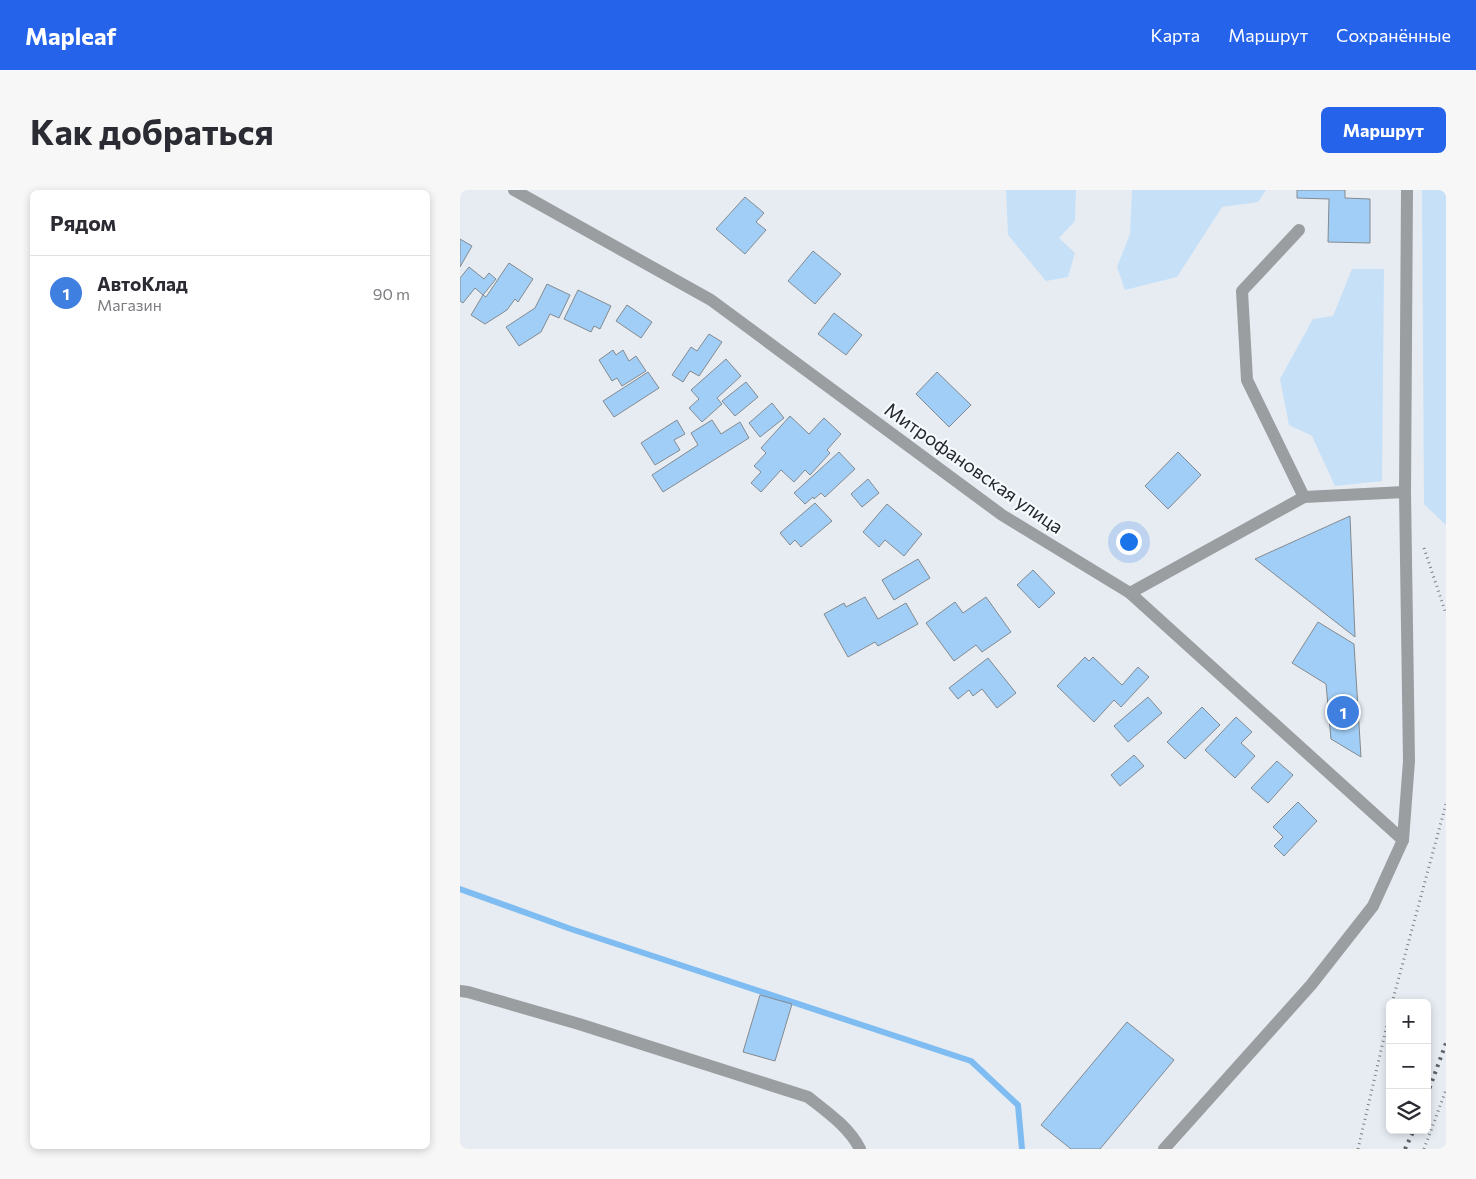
<!DOCTYPE html>
<html lang="ru">
<meta charset="utf-8">
<style>
:root{--surface:#fff;--page:#f7f7f7;--text:#2b2b33;--muted:#7c7c81;--line:#e1e1e2;--accent:#2563eb}
body{margin:0;font-family:Commissioner,sans-serif;background:var(--page);color:var(--text)}
.controls{position:absolute;right:15px;bottom:15px;display:grid;overflow:hidden;border-radius:8px;box-shadow:0 2px 8px #0003}
.controls button{width:45px;height:45px;display:grid;place-items:center;padding:0;border:0;border-bottom:1px solid var(--line);background:var(--surface);color:var(--text);font:25px sans-serif}
.you{position:absolute;left:668px;top:351px;width:18px;height:18px;margin:-12px;border:4px solid #fff;border-radius:50%;background:#1a73e8;box-shadow:0 0 0 8px #1a73e833}
.badge{display:grid;place-items:center;width:32px;height:32px;border-radius:50%;background:var(--accent);color:#fff;font-size:16px;font-weight:700}
.pin{position:absolute;translate:-50% -50%;border:2px solid #fff;box-shadow:0 1px 5px #0006}
.list{margin:0;padding:0;list-style:none}
h2{display:flex;justify-content:space-between;align-items:center;height:65px;margin:0;padding:0 20px;font-size:21px}
h2 small{font-size:16px;font-weight:400;color:var(--muted)}
.list li{display:grid;grid-template-columns:32px 1fr auto;gap:15px;align-items:center;box-sizing:border-box;height:75px;padding:0 20px;border-top:1px solid var(--line)}
.list b{display:block;font-size:19px;white-space:nowrap}
.list p{margin:0;font-size:16px;white-space:nowrap;color:var(--muted)}
.list em{font-size:16px;font-style:normal;color:var(--muted)}
.icon{flex:none;width:28px;height:28px;fill:none;stroke:currentColor;stroke-width:2;stroke-linecap:round;stroke-linejoin:round}
.map{position:relative;flex:none;width:986px;height:959px;overflow:hidden;border-radius:8px}
header{display:flex;align-items:center;gap:30px;box-sizing:border-box;height:70px;padding:0 25px;background:var(--accent);color:#fff}
header strong{font-size:24px}
nav{display:flex;gap:28px;margin-inline-start:auto;font-size:18px}
.intro{display:flex;align-items:center;justify-content:space-between;box-sizing:border-box;height:120px;padding:0 30px}
h1{margin:0;font-size:35px}
.button{padding:12px 22px;border-radius:8px;background:var(--accent);color:#fff;font-size:18px;font-weight:700}
main{display:flex;gap:30px;padding:0 30px}
aside{flex:1;background:var(--surface);border-radius:8px;box-shadow:0 2px 8px #0003}
.map>svg:first-child{display:block}
</style>
<header>
<strong>Mapleaf</strong>
<nav><a>Карта</a><a>Маршрут</a><a>Сохранённые</a></nav>
</header>
<div class="intro"><h1>Как добраться</h1><a class="button">Маршрут</a></div>
<main>
<aside>
<h2>Рядом<small></small></h2>
<ul class="list">
<li><span class="badge" style="background:#3f7fe0">1</span><div><b>АвтоКлад</b><p>Магазин</p></div><em>90 m</em></li>
</ul>
</aside>
<div class="map">
<svg width="986" height="959" viewBox="0 0 986 959">
<rect width="100%" height="100%" fill="#e6ecf2"/>
<!-- green -->
<g fill="#c6e0f8">
<polygon points="546,0 616,0 615,31 599,48 615,63 608,87 586,91 548,45"/>
<polygon points="672,0 806,0 798,12 762,17 717,87 665,100 657,77 670,44"/>
<polygon points="962,0 986,0 986,335 964,314"/>
<polygon points="892,79 924,79 922,291 875,296 852,246 829,235 820,189 853,129 873,126"/>
</g>
<g fill="none" stroke-linecap="round" stroke-linejoin="round">
<!-- stream -->
<polyline stroke="#7fbcf1" stroke-width="6" points="0,699 111,739 511,871 558,915 562,959"/>
</g>
<!-- building -->
<g fill="#a1cef7" stroke="#848a8f">
<polygon points="837,0 885,0 885,8 910,9 910,53 868,52 869,9 837,8"/>
<polygon points="285,7 304,23 296,32 306,40 285,64 256,39"/>
<polygon points="0,49 12,56 0,77"/>
<polygon points="353,61 381,84 355,114 328,91"/>
<polygon points="49,73 73,89 58,112 55,109 47,120 25,134 11,125 23,105 26,107"/>
<polygon points="9,77 24,89 29,83 36,89 23,105 15,98 3,113 0,111 0,88"/>
<polygon points="87,94 110,105 99,128 90,124 81,142 59,156 46,137 75,118"/>
<polygon points="118,100 151,116 140,139 134,136 131,142 104,129"/>
<polygon points="167,115 192,132 181,148 156,131"/>
<polygon points="374,123 402,145 386,165 358,144"/>
<polygon points="249,144 262,152 239,186 230,181 223,192 212,185 231,157 237,161"/>
<polygon points="153,160 156,165 163,160 169,171 176,166 186,181 162,196 157,188 152,191 139,170"/>
<polygon points="266,169 281,186 257,208 262,214 242,232 229,218 239,209 231,200"/>
<polygon points="188,182 199,198 154,227 143,211"/>
<polygon points="477,182 511,215 489,237 456,204"/>
<polygon points="286,192 298,207 275,226 262,211"/>
<polygon points="312,213 324,228 300,247 289,233"/>
<polygon points="330,226 349,244 364,228 381,244 367,260 370,263 350,285 345,280 334,292 321,280 301,302 291,293 301,282 294,276 306,263 301,258"/>
<polygon points="217,230 225,244 214,250 220,260 195,275 181,253"/>
<polygon points="252,230 261,244 280,232 289,248 203,302 192,285 238,255 231,243"/>
<polygon points="379,262 395,279 365,307 361,303 354,309 353,307 345,314 334,303"/>
<polygon points="718,262 741,285 708,319 685,296"/>
<polygon points="408,289 419,303 402,317 391,304"/>
<polygon points="355,313 372,331 341,357 335,350 330,355 320,343"/>
<polygon points="427,314 462,344 444,366 425,350 419,357 403,342"/>
<polygon points="890,326 895,447 795,369"/>
<polygon points="458,369 470,388 434,410 422,390"/>
<polygon points="573,380 595,403 579,418 557,395"/>
<polygon points="405,407 418,429 446,413 458,434 418,456 415,452 388,467 364,424 384,413 386,417"/>
<polygon points="526,407 551,442 522,462 516,455 494,471 466,433 495,412 503,423"/>
<polygon points="858,432 894,454 901,567 871,549 866,494 832,473"/>
<polygon points="625,467 629,471 633,467 662,495 678,477 689,487 661,517 654,510 634,532 597,496"/>
<polygon points="528,468 556,503 537,518 522,499 513,506 509,500 498,509 489,498"/>
<polygon points="688,507 702,523 668,552 654,536"/>
<polygon points="742,517 760,535 725,569 707,552"/>
<polygon points="776,527 792,542 781,553 795,566 775,588 745,560"/>
<polygon points="674,565 684,576 660,596 651,585"/>
<polygon points="817,571 833,585 808,613 791,598"/>
<polygon points="838,612 857,631 824,666 814,656 823,647 813,637"/>
<polygon points="300,805 332,814 315,871 283,862"/>
<polygon points="667,832 714,870 640,959 611,959 581,935"/>
</g>
<g fill="none" stroke-linecap="round" stroke-linejoin="round">
<!-- path -->
<g stroke="#7c8084" stroke-width="3" stroke-dasharray="1 4" stroke-linecap="butt">
<polyline points="964,358 986,424"/>
<polyline points="932,813 986,614"/>
<polyline points="898,959 930,822"/>
<polyline points="964,959 986,900"/>
</g>
<!-- minor -->
<g stroke="#9b9ea0" stroke-width="12">
<polyline points="54,0 251,110 542,325 670,403 943,650"/>
<polyline points="839,40 782,101 787,190 844,307"/>
<polyline points="670,403 844,307 945,302"/>
<path d="M0,801L8,802L119,834L348,907C367,922 389,937 400,959"/>
<polyline points="704,959 851,795 913,716 943,650 949,571 945,302 947,0"/>
</g>
<!-- rail -->
<g stroke="#5e6165" stroke-width="4" stroke-dasharray="2.5 5" stroke-linecap="butt">
<polyline points="967,905 986,853"/>
<polyline points="945,959 954,940"/>
</g>
</g>
<g text-anchor="middle" stroke-width="4.5" stroke-linejoin="round" paint-order="stroke">
<!-- street labels -->
<g font-size="19" fill="#242629" stroke="#f4fafe">
<text transform="translate(514 278) rotate(35)" y="7">Митрофановская улица</text>
</g>
</g>
</svg>
<div class="controls">
<button>+</button>
<button>−</button>
<button><svg class="icon" aria-label="layers" viewBox="0 0 24 24"><path d="M12 4l9 5-9 5-9-5zM3 14l9 5 9-5"/></svg></button>
</div>
<div class="you"></div>
<div class="pin badge" style="left:883px;top:522px;background:#3f7fe0">1</div>
</div>
</main>
